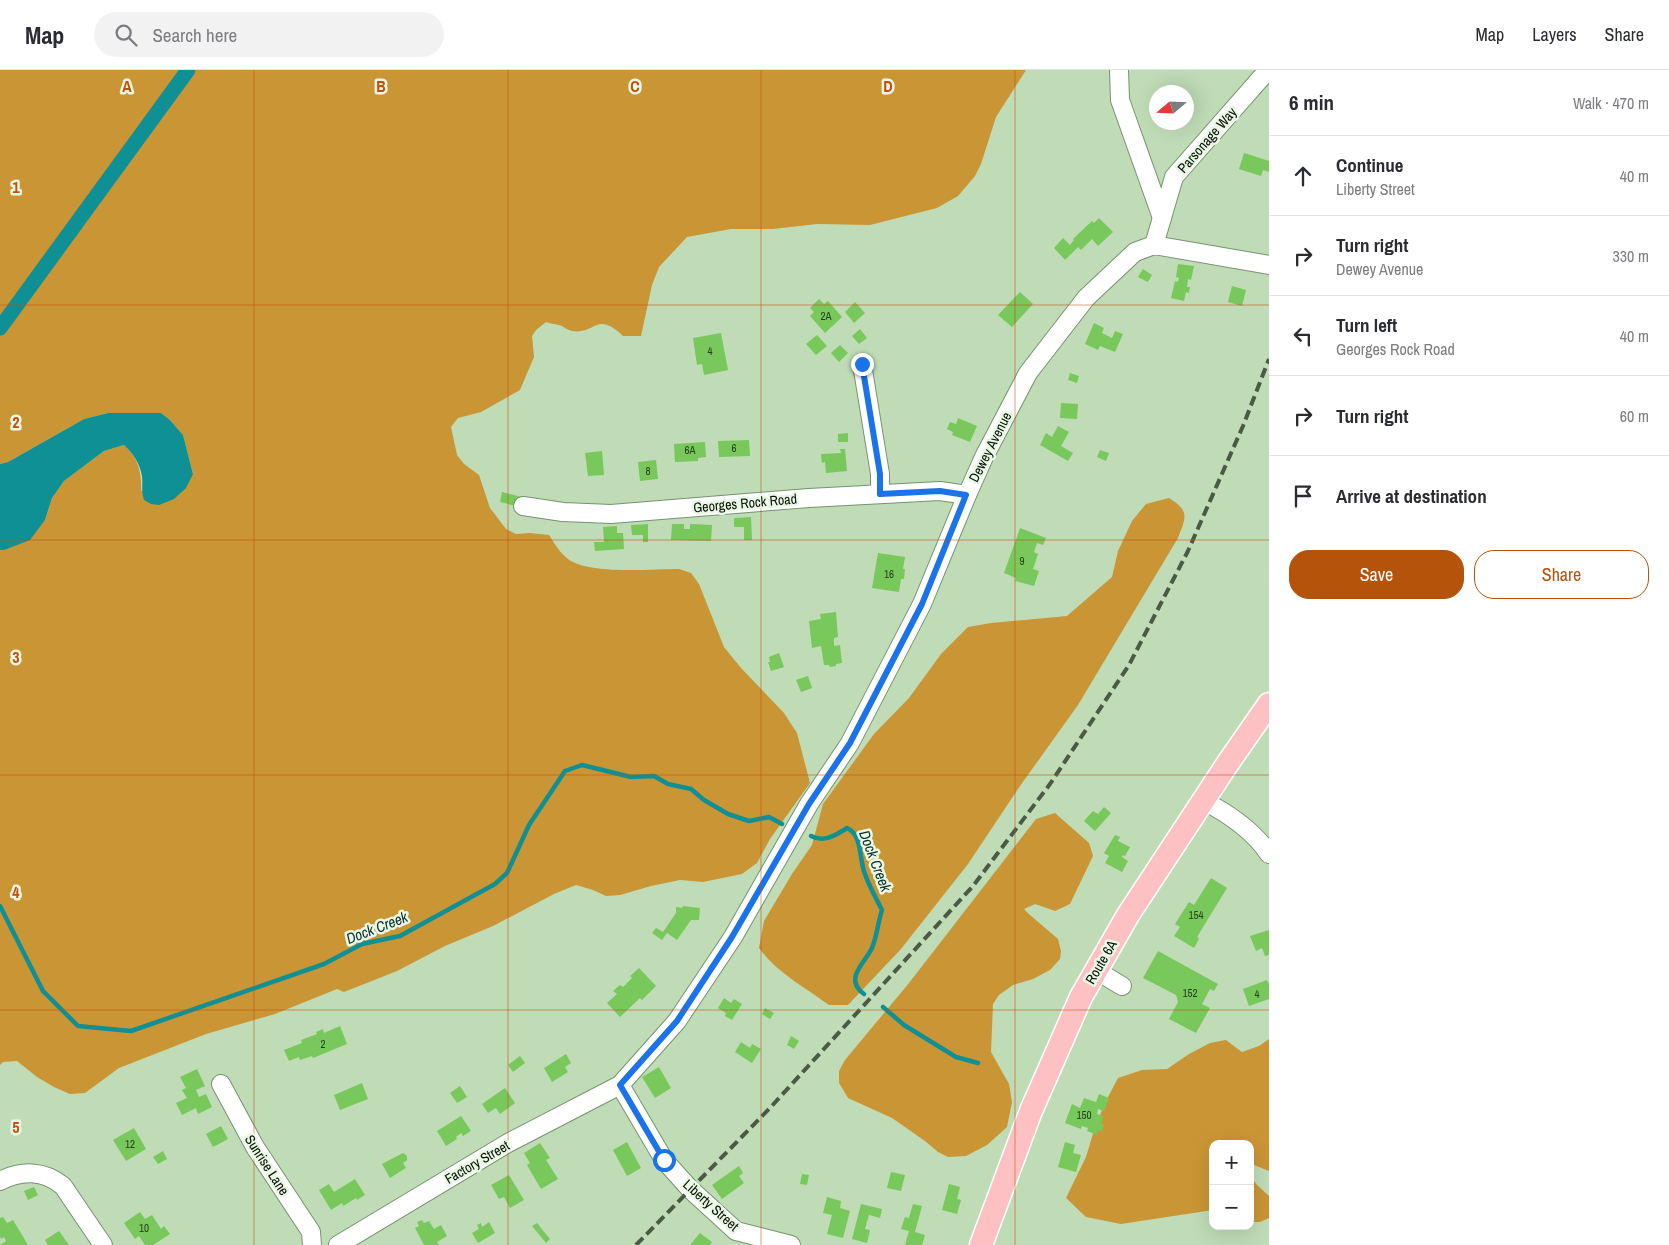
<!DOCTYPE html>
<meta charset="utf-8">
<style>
:root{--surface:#fff;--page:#f2f2f3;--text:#2b2b33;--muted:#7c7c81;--line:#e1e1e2;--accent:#b45309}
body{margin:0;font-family:"Archivo Narrow",sans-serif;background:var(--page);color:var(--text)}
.controls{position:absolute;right:15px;bottom:15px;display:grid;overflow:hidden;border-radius:10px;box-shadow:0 5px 20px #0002}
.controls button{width:45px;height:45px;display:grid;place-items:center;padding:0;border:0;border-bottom:1px solid var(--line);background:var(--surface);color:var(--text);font:25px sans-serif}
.compass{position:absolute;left:1149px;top:15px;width:45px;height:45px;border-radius:50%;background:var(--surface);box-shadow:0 5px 20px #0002;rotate:251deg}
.stop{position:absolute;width:15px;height:15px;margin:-11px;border:4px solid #1a73e8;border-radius:50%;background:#fff}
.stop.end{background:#1a73e8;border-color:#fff;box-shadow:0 1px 5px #0008}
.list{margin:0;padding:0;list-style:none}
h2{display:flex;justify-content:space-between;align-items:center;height:65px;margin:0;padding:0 20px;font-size:21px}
h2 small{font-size:16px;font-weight:400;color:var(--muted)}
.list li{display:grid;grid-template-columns:32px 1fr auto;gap:15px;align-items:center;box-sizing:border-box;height:80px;padding:0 20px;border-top:1px solid var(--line)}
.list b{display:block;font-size:19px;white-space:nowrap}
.list p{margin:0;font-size:16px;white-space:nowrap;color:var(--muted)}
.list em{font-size:16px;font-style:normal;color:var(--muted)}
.actions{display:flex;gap:10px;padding:15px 20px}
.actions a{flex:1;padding:11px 0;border:1px solid var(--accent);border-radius:20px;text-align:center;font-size:18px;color:var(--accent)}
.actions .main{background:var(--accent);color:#fff}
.icon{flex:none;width:28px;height:28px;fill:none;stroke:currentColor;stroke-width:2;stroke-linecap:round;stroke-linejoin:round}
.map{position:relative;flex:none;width:1269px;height:1175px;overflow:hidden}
header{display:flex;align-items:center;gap:30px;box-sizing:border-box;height:70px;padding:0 25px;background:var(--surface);border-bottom:1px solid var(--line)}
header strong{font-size:24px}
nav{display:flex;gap:28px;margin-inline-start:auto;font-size:18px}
.search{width:350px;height:45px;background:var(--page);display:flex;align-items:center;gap:12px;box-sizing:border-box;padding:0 18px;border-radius:28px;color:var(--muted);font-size:19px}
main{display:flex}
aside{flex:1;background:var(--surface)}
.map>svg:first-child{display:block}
</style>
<header>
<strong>Map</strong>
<div class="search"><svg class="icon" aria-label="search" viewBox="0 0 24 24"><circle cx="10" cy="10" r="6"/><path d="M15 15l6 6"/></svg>Search here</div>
<nav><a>Map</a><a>Layers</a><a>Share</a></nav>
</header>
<main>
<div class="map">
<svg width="1269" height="1175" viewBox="0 0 1269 1175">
<rect width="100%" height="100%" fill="#bfdcb6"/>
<!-- green -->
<g fill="#ca9535">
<path d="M0,0H1026L996,47L981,94L975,106L958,126L937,138L870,155L817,154L773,159H731L687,167L659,197L652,215L641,266H623C596,240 596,265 572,261C568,260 565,258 562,256C557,254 551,254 546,252L536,260L532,266L534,287L520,320L481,342L458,348L451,357L457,385L464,394L479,405L490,438L506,459L516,464L530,463L549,465C554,473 560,483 568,489C590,505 651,499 679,499L691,503L699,514L724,577L741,598L784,643L797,663L810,713L770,769L757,793L742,804L703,812L680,810L651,816L620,825L606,826L593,820L576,815L554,824L493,856L445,876L397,901L344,922L337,919L275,944L206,964L119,998L85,1023L70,1024L54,1017L37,1007L17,991L3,992L0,995V480H4L45,450L52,428L64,411L104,381L124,375C138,387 142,403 141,421L193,404L183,365L170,350L161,343H108L84,349L8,392L0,394Z"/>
<path d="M1169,428C1190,441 1186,447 1178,468L1078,635L1020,716L968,794L901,879L848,935H829L826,933C804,917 775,901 759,878L764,851L792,804L812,775L823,734L874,664L909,628L941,584L968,557L991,553L1067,546L1112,507L1118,481L1132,451L1146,434Z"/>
<polygon points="1055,743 1089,773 1093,786 1070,834 1055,841 1035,834 1024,839 1030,845 1058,869 1061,881 1060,889 1050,900 1033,909 1013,915 999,925 993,934 991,982 1009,1014 1012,1032 1007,1057 987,1075 966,1086 948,1087 938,1082 925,1071 892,1048 848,1028 839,1013 839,1001 845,990 909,913 1036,749"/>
<polygon points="1269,969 1269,1101 1254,1095 1250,1100 1250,1074 1213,1074 1213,1140 1121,1154 1086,1147 1066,1128 1086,1087 1095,1057 1106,1031 1118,1008 1142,1000 1167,999 1189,984 1210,973 1226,970 1242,982 1259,976"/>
<polygon points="1250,1106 1257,1115 1269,1126 1269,1148 1260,1152 1250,1152"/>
</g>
<!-- water -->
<path fill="#0f9094" d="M108,343H161L170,350L183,365L193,404L186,418L174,429L159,435L151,434L144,430C141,421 143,415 142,406C140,394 133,383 124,375L104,381L64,411L52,428L45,450L30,470L4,480H0V394L8,392L84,349Z"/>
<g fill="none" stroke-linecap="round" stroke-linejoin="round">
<!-- stream -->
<g stroke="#0f9094" stroke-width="4.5">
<path d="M811,766C824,773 836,765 847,758C863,765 859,791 865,804C869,816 876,828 882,840C878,852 877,866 872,878C865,893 843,909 864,924"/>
<polyline points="0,836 43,921 78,956 131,961 324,894 362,874 400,866 495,814 507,803 529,755 565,701 582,695 631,707 654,706 668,714 691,719 704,730 728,744 749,751 769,747 782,754"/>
<polyline points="883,937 904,955 956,987 978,993"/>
</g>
<!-- canal -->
<polyline stroke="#0f9094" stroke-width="15" points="0,258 188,0"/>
</g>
<!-- building -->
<g fill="#78c85c">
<polygon points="1244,83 1269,91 1269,102 1263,100 1261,106 1239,99"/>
<polygon points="1099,148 1113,162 1098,176 1092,169 1081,180 1078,177 1065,190 1054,178 1063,168 1070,175 1074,170 1073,169 1092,151 1094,153"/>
<polygon points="1178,194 1194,196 1191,210 1188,209 1187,217 1190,217 1189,223 1186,222 1184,231 1171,228 1175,211 1178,212 1179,208 1176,207"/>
<polygon points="1143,199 1152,205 1148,212 1138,207"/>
<polygon points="1232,216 1246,220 1242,236 1228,232"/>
<polygon points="1020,222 1033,234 1012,257 998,245"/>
<polygon points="819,229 824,234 828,231 842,247 825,263 810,246 814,242 810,238"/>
<polygon points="855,232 865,243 854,253 845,242"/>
<polygon points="1094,253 1104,258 1102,263 1112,268 1115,261 1123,264 1115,282 1100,276 1098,280 1085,274"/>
<polygon points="860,259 867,268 859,274 852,266"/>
<polygon points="721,263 728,300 704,305 702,294 697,295 693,268"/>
<polygon points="817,265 827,276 816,285 806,274"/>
<polygon points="840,275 848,283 839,292 831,283"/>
<polygon points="1070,303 1079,306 1077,313 1068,310"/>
<polygon points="1061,333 1078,334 1077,349 1060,348"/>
<polygon points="958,348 977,356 970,372 952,365 953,362 947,359 950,352 956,354"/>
<polygon points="1058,356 1069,362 1061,376 1073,383 1068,391 1040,375 1046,363 1052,367"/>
<polygon points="848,363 848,372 838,372 838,364"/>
<polygon points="749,370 750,386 719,387 718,371"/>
<polygon points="705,372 706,387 698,388 698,391 675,392 674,374"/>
<polygon points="840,379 845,379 847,401 826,403 825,392 822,393 821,384 841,383"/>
<polygon points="1100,380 1109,383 1106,391 1097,387"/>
<polygon points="602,381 604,405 588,406 585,383"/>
<polygon points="656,390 658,409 640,411 638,392"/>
<polygon points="502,422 522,427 520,437 500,432"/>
<polygon points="751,447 752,470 744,470 744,457 734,457 734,448"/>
<polygon points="648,454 648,472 643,472 643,465 632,465 631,455"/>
<polygon points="672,454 684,454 684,459 690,459 690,454 712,455 711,471 671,470"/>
<polygon points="617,456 617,463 623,463 624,479 595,481 594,472 604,472 603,457"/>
<polygon points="1020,458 1046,468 1043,475 1037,473 1034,482 1038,484 1033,499 1039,501 1034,516 1015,511 1016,508 1004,503"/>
<polygon points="878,483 905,487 903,499 905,499 904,509 901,509 899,522 872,518"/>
<polygon points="836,542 838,567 834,568 834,576 840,575 842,593 836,594 836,596 830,597 829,595 824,595 821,576 812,578 809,551 821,549 820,544"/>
<polygon points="779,583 784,597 771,601 768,592 770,592 769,587"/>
<polygon points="808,606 812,618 801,622 796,610"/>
<polygon points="1104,737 1111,743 1095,761 1084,751 1093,741 1098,744"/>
<polygon points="1115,765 1120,767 1118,771 1130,777 1125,786 1123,785 1122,787 1128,791 1122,802 1105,793 1109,786 1104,783"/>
<polygon points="1211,808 1227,818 1197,867 1199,869 1194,878 1174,866 1180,857 1175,854 1189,832 1194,835"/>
<polygon points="683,836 700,838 699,850 691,850 677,870 667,863 662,870 652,863 656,858 663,862 676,843 676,837 682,838"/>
<polygon points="1269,860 1269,885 1265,886 1262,878 1256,881 1250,866"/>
<polygon points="1158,881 1218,914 1214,921 1210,919 1202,934 1210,938 1196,963 1169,949 1178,932 1176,925 1143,908"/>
<polygon points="639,898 656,916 642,930 640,928 620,947 607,933 617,924 613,921 620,915 623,917 632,908 630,906"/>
<polygon points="1267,910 1269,914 1269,929 1249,936 1243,919"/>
<polygon points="724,928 731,933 734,929 742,934 732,950 725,946 726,943 718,938"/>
<polygon points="765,938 774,943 770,949 762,944"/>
<polygon points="340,956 347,974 313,988 312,986 300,990 299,987 289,991 284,980 302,973 301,970 317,964 316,962 323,959 324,963"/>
<polygon points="791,966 799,971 794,979 787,975"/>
<polygon points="741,972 750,978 752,974 761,979 752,993 735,982"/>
<polygon points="566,984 571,993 565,997 568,1002 552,1012 544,998"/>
<polygon points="520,986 525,993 513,1002 508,995"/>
<polygon points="659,997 671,1018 655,1028 642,1007"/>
<polygon points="197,999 205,1016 196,1020 199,1027 206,1024 212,1037 198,1044 196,1038 182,1045 176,1033 187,1028 182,1020 186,1018 180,1007"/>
<polygon points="362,1013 368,1029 340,1040 334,1025"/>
<polygon points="460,1016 467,1027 457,1033 450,1023"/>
<polygon points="505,1018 515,1033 500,1044 496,1038 488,1043 482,1034"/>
<polygon points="1099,1024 1109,1028 1104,1041 1098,1039 1097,1044 1103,1046 1101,1054 1104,1055 1101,1062 1098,1060 1097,1065 1087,1061 1088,1058 1082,1056 1081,1059 1065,1053 1072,1034 1080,1038 1084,1028 1096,1032"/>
<polygon points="461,1046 471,1061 463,1066 461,1063 456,1067 457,1069 446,1076 437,1061"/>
<polygon points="221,1056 228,1069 213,1077 206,1064"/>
<polygon points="134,1058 146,1079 126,1091 113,1070"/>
<polygon points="627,1072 641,1098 627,1106 613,1080"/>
<polygon points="1065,1072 1075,1075 1073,1083 1081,1085 1076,1102 1058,1097"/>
<polygon points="540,1073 550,1088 546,1090 558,1109 541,1119 527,1095 530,1093 524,1083"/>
<polygon points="163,1081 167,1089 158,1094 153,1087"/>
<polygon points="403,1083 407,1086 407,1090 403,1093 406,1098 390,1108 382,1094"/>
<polygon points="739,1096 743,1103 739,1106 744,1113 722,1129 712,1115"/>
<polygon points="891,1102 905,1105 901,1121 887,1118"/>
<polygon points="802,1104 809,1105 807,1115 800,1114"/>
<polygon points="509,1105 524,1130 510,1138 504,1127 499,1129 491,1115"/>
<polygon points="355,1109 365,1125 357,1130 356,1128 343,1136 342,1133 331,1140 319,1120 329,1114 334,1122"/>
<polygon points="949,1114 960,1117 957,1129 961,1130 957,1144 942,1140"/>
<polygon points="34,1117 38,1125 28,1130 24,1121"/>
<polygon points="827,1127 841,1131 840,1138 850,1141 843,1168 827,1164 832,1145 823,1143"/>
<polygon points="861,1134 882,1139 880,1148 869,1145 865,1159 870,1160 867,1173 852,1169"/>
<polygon points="913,1134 922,1136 915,1162 925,1165 922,1175 905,1175 909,1161 901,1159 905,1147 909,1148"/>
<polygon points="140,1142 145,1149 152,1145 161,1159 164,1156 170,1164 153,1175 145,1175 139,1166 135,1169 124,1153"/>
<polygon points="3,1147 7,1153 13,1150 28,1175 0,1175 6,1171 4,1167 1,1169 0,1166 0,1148"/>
<polygon points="422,1150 424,1153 429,1151 434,1159 441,1155 447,1166 437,1172 439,1175 424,1175 415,1158 419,1156 417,1152"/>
<polygon points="489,1152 495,1163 478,1173 472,1163 479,1159 477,1155 481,1153 482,1157"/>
<polygon points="537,1153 550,1169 546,1173 532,1156"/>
<polygon points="59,1161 69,1175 48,1175 45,1170"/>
<polygon points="700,1163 712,1172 710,1175 690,1175"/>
</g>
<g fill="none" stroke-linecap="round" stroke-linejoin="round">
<!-- minor casing -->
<g stroke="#77926f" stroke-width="20">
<g id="minor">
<polyline points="1119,0 1120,30 1162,148"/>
<polyline points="1154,175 1174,107 1268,0"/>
<polyline points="862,294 880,404 880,424"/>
<polyline points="523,436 563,442 611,444 809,428 940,421 967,425"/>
<path d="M1204,731C1229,744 1253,760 1269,784"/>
<polyline points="1097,901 1122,916"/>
<polyline points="221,1014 255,1077 311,1162 312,1175"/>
<polyline points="620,1015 664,1090 690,1119 736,1161 791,1175"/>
<path d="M0,1111C21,1100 44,1100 63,1116L103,1175"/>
<polyline points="338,1175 508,1073 620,1015 677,951 733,867 809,734 850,673 922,534 967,425 984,387 1028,303 1086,228 1135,182 1154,175 1269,195"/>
</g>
</g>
<!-- major casing -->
<g stroke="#fff" stroke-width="25">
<polyline id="major" points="981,1175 1031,1041 1081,927 1128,845 1228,693 1269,634"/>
</g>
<!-- minor -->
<use href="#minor" stroke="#fff" stroke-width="18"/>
<!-- major -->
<use href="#major" stroke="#fdc1c3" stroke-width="22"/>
<!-- rail -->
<polyline stroke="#4a5a45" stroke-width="4" stroke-dasharray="10 5" stroke-linecap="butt" points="636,1175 769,1039 973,816 1050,714 1129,595 1188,481 1243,356 1269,289"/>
</g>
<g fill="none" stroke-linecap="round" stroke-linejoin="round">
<!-- route -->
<polyline stroke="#1a73e8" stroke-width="6" points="664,1090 620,1015 677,951 732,867 809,734 850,673 922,534 966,425 940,421 880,424 880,404 862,294"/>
</g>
<!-- grid -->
<path fill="none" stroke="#c64e0b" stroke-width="1" stroke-opacity="0.55" d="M254,0V1175M508,0V1175M761,0V1175M1015,0V1175M0,235H1269M0,470H1269M0,705H1269M0,940H1269"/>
<g text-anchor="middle" stroke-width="5" stroke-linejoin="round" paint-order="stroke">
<!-- number labels -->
<g font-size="11" fill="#243f1b">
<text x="826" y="250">2A</text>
<text x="710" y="285">4</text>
<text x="734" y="382">6</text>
<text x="690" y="384">6A</text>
<text x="648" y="405">8</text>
<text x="1022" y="495">9</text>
<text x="889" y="508">16</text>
<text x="1196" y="849">154</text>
<text x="1190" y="927">152</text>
<text x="1257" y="928">4</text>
<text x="323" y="978">2</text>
<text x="1084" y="1049">150</text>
<text x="130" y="1078">12</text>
<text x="144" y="1162">10</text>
</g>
<!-- street labels -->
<g font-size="14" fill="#081105" stroke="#e9f8e5">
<text transform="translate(1207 70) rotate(-49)" y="5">Parsonage Way</text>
<text transform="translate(990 377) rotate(-63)" y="5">Dewey Avenue</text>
<text transform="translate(745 433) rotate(-5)" y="5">Georges Rock Road</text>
<text transform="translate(1101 892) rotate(-60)" y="5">Route 6A</text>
<text transform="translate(477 1092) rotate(-30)" y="5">Factory Street</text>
<text transform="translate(267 1095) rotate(57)" y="5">Sunrise Lane</text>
<text transform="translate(711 1135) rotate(42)" y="5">Liberty Street</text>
</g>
<!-- water labels -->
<g font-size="15" font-style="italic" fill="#0d2f30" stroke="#e9f8e5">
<text transform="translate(875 791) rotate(69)" y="5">Dock Creek</text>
<text transform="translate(377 858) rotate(-21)" y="5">Dock Creek</text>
</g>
</g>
<g font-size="16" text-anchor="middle" font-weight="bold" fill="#c64e0b" stroke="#e9f8e5" stroke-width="5" stroke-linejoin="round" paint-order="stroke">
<text x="127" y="22">A</text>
<text x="381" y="22">B</text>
<text x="635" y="22">C</text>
<text x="888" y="22">D</text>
<text x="16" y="123">1</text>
<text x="16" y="358">2</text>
<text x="16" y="593">3</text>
<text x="16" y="828">4</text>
<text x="16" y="1063">5</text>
</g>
</svg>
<div class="controls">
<button>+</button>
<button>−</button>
</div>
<svg class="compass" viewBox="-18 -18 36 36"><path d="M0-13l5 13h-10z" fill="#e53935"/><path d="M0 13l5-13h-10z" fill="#7c7c81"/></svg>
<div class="stop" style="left:664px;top:1090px"></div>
<div class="stop end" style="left:862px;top:294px"></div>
</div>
<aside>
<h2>6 min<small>Walk · 470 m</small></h2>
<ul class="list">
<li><svg class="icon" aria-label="ahead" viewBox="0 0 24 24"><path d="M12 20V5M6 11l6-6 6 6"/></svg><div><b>Continue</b><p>Liberty Street</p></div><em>40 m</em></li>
<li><svg class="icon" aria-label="right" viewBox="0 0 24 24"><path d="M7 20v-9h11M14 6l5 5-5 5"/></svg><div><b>Turn right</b><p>Dewey Avenue</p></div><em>330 m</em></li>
<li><svg class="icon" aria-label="left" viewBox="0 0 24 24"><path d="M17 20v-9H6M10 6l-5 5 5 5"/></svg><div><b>Turn left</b><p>Georges Rock Road</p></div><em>40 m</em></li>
<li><svg class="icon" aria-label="right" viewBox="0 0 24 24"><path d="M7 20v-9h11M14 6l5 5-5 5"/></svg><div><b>Turn right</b></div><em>60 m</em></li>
<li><svg class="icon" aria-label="arrive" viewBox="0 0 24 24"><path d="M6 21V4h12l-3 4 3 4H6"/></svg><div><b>Arrive at destination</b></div></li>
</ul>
<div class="actions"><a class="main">Save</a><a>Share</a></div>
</aside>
</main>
